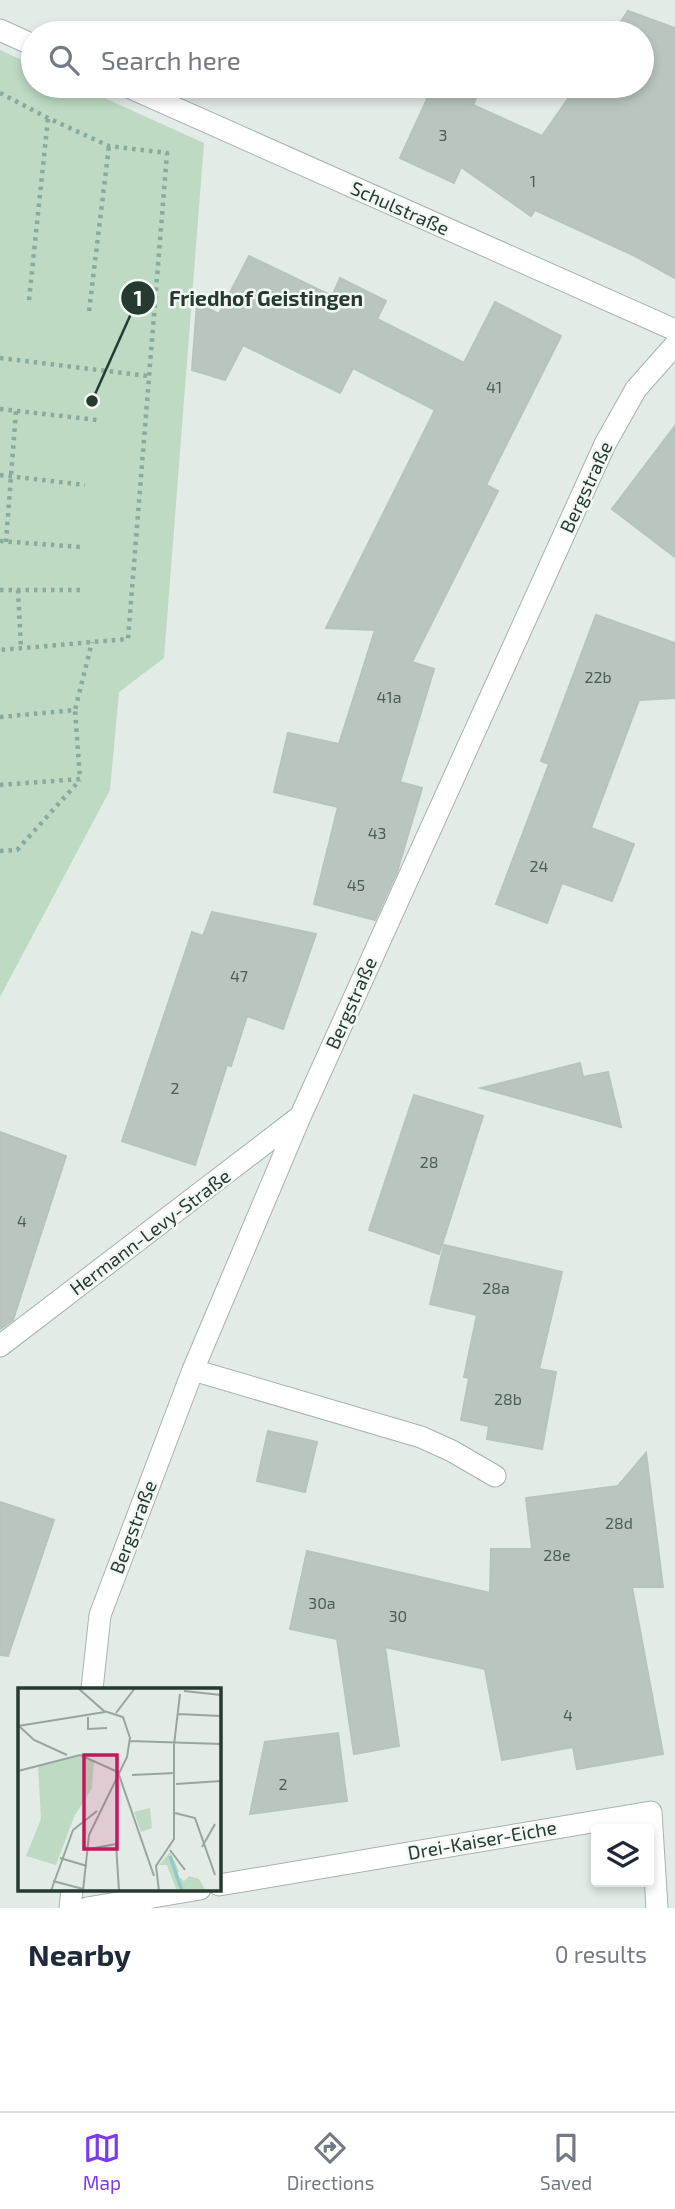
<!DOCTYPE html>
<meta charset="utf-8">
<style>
:root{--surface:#fff;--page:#f2f2f3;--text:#1f2937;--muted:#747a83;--line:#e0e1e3;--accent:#7c3aed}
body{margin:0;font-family:"Exo 2",sans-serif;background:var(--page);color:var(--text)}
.controls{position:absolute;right:21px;bottom:21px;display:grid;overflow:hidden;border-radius:7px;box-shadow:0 4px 10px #0003}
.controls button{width:63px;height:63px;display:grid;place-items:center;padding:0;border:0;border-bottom:2px solid var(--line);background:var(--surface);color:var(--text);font:35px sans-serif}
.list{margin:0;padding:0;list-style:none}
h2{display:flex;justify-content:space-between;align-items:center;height:91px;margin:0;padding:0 28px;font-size:30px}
h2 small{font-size:23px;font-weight:400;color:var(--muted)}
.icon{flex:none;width:38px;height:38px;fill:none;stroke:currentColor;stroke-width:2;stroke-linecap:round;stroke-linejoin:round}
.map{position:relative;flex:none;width:675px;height:1908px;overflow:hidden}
.search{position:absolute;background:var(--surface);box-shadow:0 4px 10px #0003;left:21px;right:21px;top:21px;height:77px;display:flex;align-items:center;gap:18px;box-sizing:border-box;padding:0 24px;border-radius:38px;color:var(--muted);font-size:26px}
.sheet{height:203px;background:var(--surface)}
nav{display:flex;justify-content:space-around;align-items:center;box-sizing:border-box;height:98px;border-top:2px solid var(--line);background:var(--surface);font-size:19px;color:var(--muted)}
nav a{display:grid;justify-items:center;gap:4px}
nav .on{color:var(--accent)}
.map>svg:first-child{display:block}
</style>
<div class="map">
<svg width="675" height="1908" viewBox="0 0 675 1908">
<rect width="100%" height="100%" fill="#e3ebe7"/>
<!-- green -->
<polygon fill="#bedac3" points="0,50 33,65 33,86 78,86 204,143 164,658 119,692 110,790 0,997"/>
<!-- building -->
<g fill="#b9c6bf" stroke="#b6c4bd" stroke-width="2">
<polygon points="628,11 675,28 675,278 635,256 535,210 531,216 461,167 454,183 400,158 433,86 481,86 473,105 542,136 577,86 642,86 642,33 613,33"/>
<polygon points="249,256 332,296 340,278 386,301 377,319 464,363 495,302 561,336 486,485 498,491 412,662 434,669 400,782 422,788 397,872 375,920 314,904 338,807 274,792 288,733 339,744 375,630 326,628 435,410 353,368 340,393 243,345 225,380 192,370 197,303 219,314"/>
<polygon points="675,426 675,557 612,509"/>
<polygon points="596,615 675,643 675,698 639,700 591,828 634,844 612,901 562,883 547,923 496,904 549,764 541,761"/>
<polygon points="212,912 316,934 283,1029 247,1016 231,1066 227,1065 195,1165 122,1141 192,932 203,936"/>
<polygon points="580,1063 583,1077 608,1072 621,1127 481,1088"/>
<polygon points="414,1095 483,1116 439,1254 369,1230"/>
<polygon points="0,1132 66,1156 13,1320 0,1329"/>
<polygon points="444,1245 562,1272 539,1369 556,1372 542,1449 487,1439 489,1426 461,1420 469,1378 464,1377 477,1315 430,1304"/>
<polygon points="268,1431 317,1442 305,1492 257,1481"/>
<polygon points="646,1453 663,1587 632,1587 663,1754 577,1769 573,1747 502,1760 485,1669 385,1647 399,1746 354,1754 337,1639 290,1629 307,1551 490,1593 491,1549 532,1549 526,1498 618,1486"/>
<polygon points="0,1502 54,1520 8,1656 0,1655"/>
<polygon points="338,1733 347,1801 250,1814 265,1742"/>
</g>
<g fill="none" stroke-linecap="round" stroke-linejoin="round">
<!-- service casing -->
<g stroke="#a6b3ad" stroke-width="23">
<polyline id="service" points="193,1370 421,1437 452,1451 495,1476"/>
</g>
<!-- minor casing -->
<g stroke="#a6b3ad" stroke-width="23">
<g id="minor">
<polyline points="0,30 33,45"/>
<polyline points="126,86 675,330"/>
<polyline points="0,1346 298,1118"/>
<polyline points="92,1689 100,1615 193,1370 300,1117 605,444 636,389 675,345"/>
<polyline points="219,1885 651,1812 657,1908"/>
<polyline points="70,1908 72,1889"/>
<polyline points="87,1908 200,1889"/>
</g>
</g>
<!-- path -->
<g stroke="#87ab9c" stroke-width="4.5" stroke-dasharray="3.5 5" stroke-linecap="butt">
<polyline points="0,93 48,118 109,146 167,153 128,639 0,650"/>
<polyline points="29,300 48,118"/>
<polyline points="89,311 109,146"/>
<polyline points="0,358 148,376"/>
<polyline points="0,409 97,420"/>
<polyline points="0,475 85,485"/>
<polyline points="0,541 80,547"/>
<polyline points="6,542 16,411"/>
<polyline points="0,590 80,590"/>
<polyline points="18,590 21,648"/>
<polyline points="0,717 75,710 92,642"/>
<polyline points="0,785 80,779 75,710"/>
<polyline points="0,851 17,850 80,780"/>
</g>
<!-- service -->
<use href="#service" stroke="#fff" stroke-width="21"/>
<!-- minor -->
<use href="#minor" stroke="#fff" stroke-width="21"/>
</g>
<g text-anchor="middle" stroke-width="5" stroke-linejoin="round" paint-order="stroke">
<!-- number labels -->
<g font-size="16" fill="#4a5e55">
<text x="443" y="141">3</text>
<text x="533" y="187">1</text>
<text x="494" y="393">41</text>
<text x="598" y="683">22b</text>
<text x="389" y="703">41a</text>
<text x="377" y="839">43</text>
<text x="539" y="872">24</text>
<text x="356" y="891">45</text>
<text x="239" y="982">47</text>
<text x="175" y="1094">2</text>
<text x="429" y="1168">28</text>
<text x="22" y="1227">4</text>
<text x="496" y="1294">28a</text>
<text x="508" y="1405">28b</text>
<text x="619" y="1529">28d</text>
<text x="557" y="1561">28e</text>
<text x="322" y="1609">30a</text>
<text x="398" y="1622">30</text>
<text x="568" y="1721">4</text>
<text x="283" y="1790">2</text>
</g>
<!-- street labels -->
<g font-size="19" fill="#253b32" stroke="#f3f8f5">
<text transform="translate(400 208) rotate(24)" y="7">Schulstraße</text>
<text transform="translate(586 487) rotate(-65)" y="7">Bergstraße</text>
<text transform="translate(351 1003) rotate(-66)" y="7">Bergstraße</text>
<text transform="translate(150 1232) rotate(-37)" y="7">Hermann-Levy-Straße</text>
<text transform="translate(133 1527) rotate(-69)" y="7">Bergstraße</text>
<text transform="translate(482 1840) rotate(-10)" y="7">Drei-Kaiser-Eiche</text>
</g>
</g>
<!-- overview -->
<g transform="translate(18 1688)">
<rect width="203" height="203" fill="#e3ebe7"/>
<path d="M62,68L76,74L74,100L56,129L38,177L8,168L23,131L20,78ZM132,120L134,140L123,144L116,124ZM152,164L161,183L158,187L166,193L171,188L181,191L188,203H159L149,177H141Z" fill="#bedac3"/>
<path fill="none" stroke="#91c8ca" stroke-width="3.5" d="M152,168L164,203"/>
<path fill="none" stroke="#97a59f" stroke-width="2" d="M60,0L86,23L105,29L112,50L109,69L71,147L65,203M166,3L203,7M98,25L117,0M160,26L203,28M70,29V41L89,40M0,38L87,24M1,38L16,52L49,67M112,53L203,56M0,83L62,67L100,84L136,188M114,87L157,85M158,96L203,93M157,125L177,130L197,187M184,159L197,136M71,161L98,156L101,203M152,162L167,182M42,170L69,178M35,193L65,201M33,203L55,142L79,123M141,203L138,178L156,151V57L162,6"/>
<path fill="#c2185b" fill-opacity="0.15" stroke="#c2185b" stroke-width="3.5" d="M66,67H99V161H66Z"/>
<rect width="203" height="203" fill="none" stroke="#253b32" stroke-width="3.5"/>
</g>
<!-- callouts -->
<path fill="none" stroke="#253b32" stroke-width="2.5" d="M92 401L138 298"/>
<g fill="#253b32" stroke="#f3f8f5" stroke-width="2.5">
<circle cx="92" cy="401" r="7"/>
<circle cx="138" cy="298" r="18"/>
</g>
<g font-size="21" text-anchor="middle" font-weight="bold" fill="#fff">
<text x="138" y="306">1</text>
</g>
<g font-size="21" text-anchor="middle" font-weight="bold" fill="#253b32" stroke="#f3f8f5" stroke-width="5" stroke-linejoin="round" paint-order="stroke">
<text x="266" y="306">Friedhof Geistingen</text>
</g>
</svg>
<div class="controls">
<button><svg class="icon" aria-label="layers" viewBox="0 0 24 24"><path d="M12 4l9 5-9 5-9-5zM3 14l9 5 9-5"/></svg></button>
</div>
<div class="search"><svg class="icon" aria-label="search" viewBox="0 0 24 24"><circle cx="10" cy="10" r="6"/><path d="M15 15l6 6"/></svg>Search here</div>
</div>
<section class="sheet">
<h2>Nearby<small>0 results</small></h2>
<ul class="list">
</ul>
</section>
<nav>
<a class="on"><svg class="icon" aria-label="map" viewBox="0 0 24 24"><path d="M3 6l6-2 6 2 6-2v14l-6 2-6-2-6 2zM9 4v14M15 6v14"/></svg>Map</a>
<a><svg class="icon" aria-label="directions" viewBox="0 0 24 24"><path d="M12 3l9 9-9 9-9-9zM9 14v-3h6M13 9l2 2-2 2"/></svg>Directions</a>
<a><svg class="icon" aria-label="saved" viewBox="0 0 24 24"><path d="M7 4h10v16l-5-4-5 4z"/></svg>Saved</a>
</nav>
